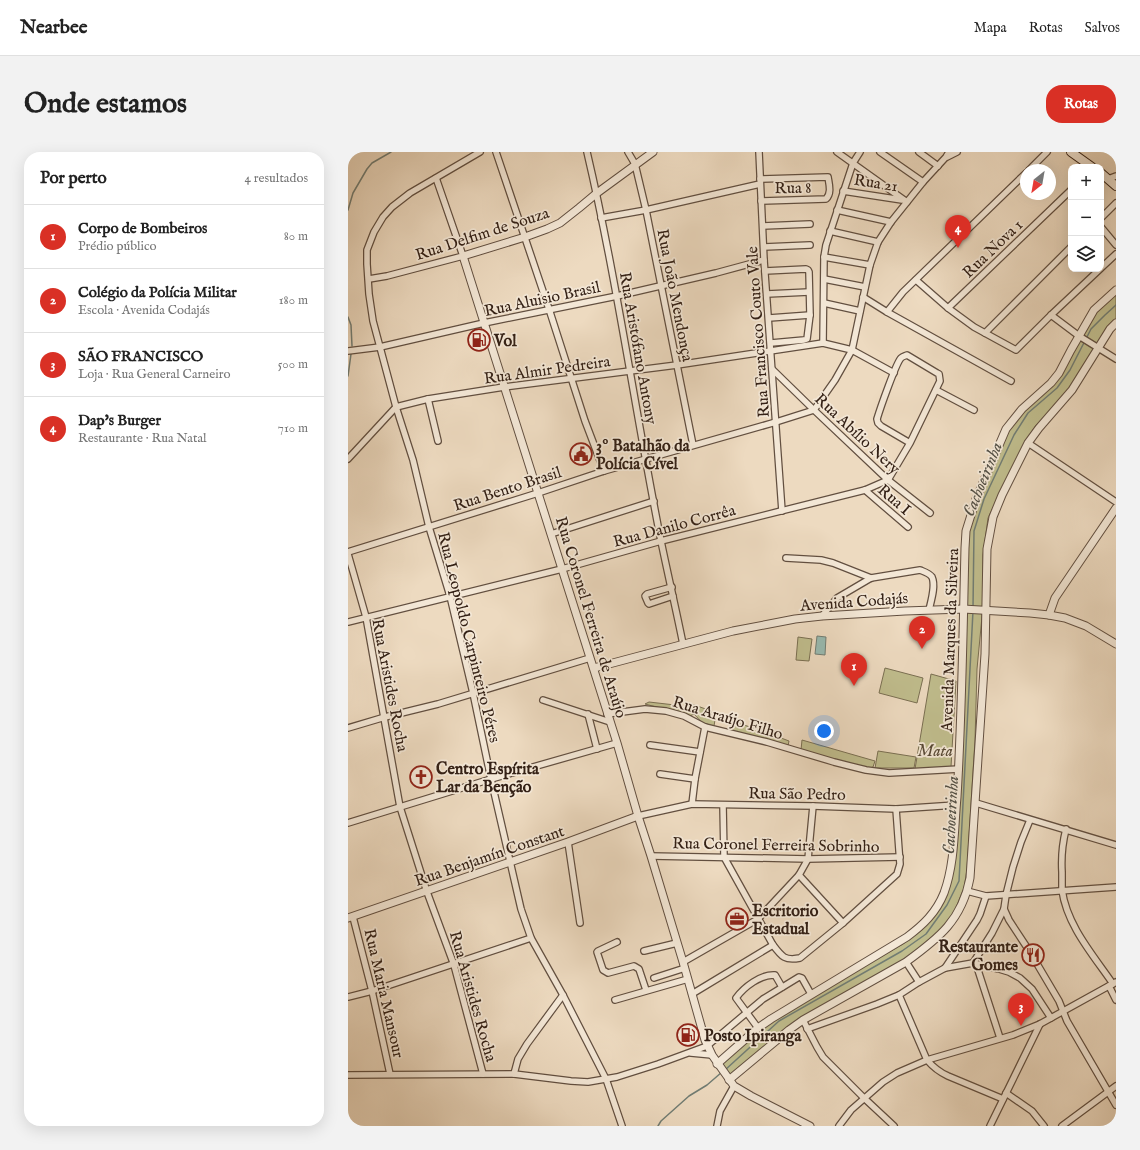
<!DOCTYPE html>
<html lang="pt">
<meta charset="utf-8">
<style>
:root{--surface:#fff;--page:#f2f2f2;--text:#222;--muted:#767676;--line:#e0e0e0;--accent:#d93025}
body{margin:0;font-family:"IM FELL English",serif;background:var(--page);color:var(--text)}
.controls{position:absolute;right:12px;top:12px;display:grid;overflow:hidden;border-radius:8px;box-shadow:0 4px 16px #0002}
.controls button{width:36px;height:36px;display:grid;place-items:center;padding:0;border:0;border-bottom:1px solid var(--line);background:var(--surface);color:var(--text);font:20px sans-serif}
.compass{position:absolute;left:672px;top:12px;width:36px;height:36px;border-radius:50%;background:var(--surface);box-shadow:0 4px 16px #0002;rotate:211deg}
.you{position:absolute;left:476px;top:579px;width:14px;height:14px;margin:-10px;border:3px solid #fff;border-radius:50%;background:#1a73e8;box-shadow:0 0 0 6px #1a73e833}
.badge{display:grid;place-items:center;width:26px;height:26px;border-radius:50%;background:var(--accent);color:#fff;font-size:13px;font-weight:700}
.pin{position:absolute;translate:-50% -33px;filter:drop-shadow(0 1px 2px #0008)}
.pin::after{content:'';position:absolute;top:21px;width:14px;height:12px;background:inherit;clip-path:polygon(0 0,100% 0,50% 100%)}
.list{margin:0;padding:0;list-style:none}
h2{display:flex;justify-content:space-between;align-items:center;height:52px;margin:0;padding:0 16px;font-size:17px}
h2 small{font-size:13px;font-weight:400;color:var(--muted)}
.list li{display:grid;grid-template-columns:26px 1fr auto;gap:12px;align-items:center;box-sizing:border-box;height:64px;padding:0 16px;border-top:1px solid var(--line)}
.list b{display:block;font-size:15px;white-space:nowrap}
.list p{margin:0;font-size:13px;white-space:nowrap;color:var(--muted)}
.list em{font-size:13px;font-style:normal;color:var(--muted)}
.icon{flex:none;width:22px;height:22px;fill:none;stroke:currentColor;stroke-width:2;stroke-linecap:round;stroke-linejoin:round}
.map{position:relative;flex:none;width:768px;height:974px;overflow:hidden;border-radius:16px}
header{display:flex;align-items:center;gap:24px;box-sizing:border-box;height:56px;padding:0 20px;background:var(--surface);border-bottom:1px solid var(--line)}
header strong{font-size:19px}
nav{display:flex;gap:22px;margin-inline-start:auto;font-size:14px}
.intro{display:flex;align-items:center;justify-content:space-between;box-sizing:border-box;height:96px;padding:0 24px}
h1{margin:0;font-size:28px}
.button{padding:10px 18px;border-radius:16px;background:var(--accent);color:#fff;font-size:14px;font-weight:700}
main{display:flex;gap:24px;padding:0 24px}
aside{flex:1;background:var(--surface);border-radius:16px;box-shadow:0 4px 16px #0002}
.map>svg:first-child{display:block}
</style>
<header>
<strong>Nearbee</strong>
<nav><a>Mapa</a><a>Rotas</a><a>Salvos</a></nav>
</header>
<div class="intro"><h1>Onde estamos</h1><a class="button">Rotas</a></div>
<main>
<aside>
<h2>Por perto<small>4 resultados</small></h2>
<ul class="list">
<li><span class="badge">1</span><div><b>Corpo de Bombeiros</b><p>Prédio público</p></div><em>80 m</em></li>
<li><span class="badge">2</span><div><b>Colégio da Polícia Militar</b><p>Escola · Avenida Codajás</p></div><em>180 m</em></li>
<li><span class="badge">3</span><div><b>SÃO FRANCISCO</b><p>Loja · Rua General Carneiro</p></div><em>500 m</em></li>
<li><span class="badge">4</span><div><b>Dap's Burger</b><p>Restaurante · Rua Natal</p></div><em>710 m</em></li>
</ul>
</aside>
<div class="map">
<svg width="768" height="974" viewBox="0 0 768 974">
<rect width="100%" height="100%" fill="#eddac0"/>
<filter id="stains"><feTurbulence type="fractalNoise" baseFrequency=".005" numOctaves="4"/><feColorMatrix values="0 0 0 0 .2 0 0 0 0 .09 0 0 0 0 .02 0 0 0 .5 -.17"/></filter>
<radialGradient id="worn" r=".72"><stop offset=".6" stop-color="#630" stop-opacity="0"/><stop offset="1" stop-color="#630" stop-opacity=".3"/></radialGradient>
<!-- green -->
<g fill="#c0bd8d" stroke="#7a6f52">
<polygon points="768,143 768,168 711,251 688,273 677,290 640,366 635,403 635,454 629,517 627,588 619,717 616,736 611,748 604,765 599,773 566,803 440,875 381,924 372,913 430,864 555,792 575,777 585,766 604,718 619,380 632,343 661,279 671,266 720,211 745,165 751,157"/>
<polygon points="450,485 464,487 461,509 448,508"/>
<polygon points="537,516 575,526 569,551 531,541"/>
<polygon points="583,522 608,529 603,615 567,617"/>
<path d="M301,550L327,553L339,557L344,552L363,559V566L367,568L366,574C357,576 352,568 346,562L342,564L297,552Z"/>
<polygon points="386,570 412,578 441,589 440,594 380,578"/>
<polygon points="454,588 527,609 525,615 521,617 453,598"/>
<polygon points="530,599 568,605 566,616 527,616"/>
</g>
<!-- water -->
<polygon fill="#99bbb2" stroke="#717d74" points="469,484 478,485 477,503 467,502"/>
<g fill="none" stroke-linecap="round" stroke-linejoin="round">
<!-- stream -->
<g stroke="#717d74" stroke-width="1.5">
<polyline points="0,58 5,41 19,17 24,11 43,0"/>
<polyline points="0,165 3,173 4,194"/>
<polyline points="0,224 3,202"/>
<polyline points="625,456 626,379 636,347 666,283 680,261 709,236 722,218 743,177 757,163 768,153"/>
<polyline points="377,918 431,869 554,799 578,782 599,753 611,729 625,459"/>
<polyline points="310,974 313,969 341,944 359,933 374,920"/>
</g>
<!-- minor casing -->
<g stroke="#624f40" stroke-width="8">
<g id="minor">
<polyline points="132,0 62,41 44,55 35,65 26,80 19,98 19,112 21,142 25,169 48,255 65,308 81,375 102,444 125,541 143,627 173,757 183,786 215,843 258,927 274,974"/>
<polyline points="148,0 201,157 237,269 256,319"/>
<path d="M239,0C269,128 287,259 313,389C320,423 328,457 335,492"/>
<polyline points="280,0 287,12 298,58 345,293"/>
<polyline points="411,0 416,108 434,359"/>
<polyline points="489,0 559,50"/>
<polyline points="532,0 575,30"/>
<polyline points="571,0 590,14"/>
<polyline points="599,5 609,0"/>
<polyline points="681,18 699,0"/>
<path d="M412,27L480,25C481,32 484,41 478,47L413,49"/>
<polyline points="760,27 768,24"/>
<polyline points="495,39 554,48"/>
<polyline points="489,58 543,70"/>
<polyline points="253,66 298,58 412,32"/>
<polyline points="753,66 768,51"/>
<polyline points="415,74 462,72"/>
<polyline points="753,75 768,93"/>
<polyline points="482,79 530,90"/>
<polyline points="416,95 462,93"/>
<polyline points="476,105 522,113"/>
<polyline points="753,116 768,102"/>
<polyline points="417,119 458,117 460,118 461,120 462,163 459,187 456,188 423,191"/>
<polyline points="21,127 39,124 115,104 88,26"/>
<polyline points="476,127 517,135"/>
<polyline points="568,128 600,156 626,175 668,198 703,163 752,117"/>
<polyline points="419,142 461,140"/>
<polyline points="515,145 539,160 663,229"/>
<polyline points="476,151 512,159"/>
<polyline points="600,156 723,38"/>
<polyline points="539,160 555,140 678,21"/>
<polyline points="703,163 731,184 768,207"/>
<polyline points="421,166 462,163"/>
<polyline points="637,181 723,95"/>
<polyline points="475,191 476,105 478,93 505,11 512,0"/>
<polyline points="0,199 32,195 136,171 269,144 368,121 416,108"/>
<polyline points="424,217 466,258 540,328 582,361"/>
<polyline points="588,238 626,258"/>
<polyline points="80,247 90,289"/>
<polyline points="680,291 768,350"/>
<polyline points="0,307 48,255 80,247 156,235 329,213 475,191 504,198 546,221"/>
<polyline points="517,338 560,375"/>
<polyline points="203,382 306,349"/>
<polyline points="0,400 190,341 256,319 428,270 466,258 487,228 504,198 522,113 530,90 543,70 575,30 598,5 601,0"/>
<polyline points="0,402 18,465 52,655 79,740 106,813 135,922"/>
<polyline points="438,406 473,408 485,411 523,426"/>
<polyline points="324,435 299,442 297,444 300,451 301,452 325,444"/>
<path d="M474,464L489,446L523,426L572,418C577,420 581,421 584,425C588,434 583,449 581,458"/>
<path d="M0,470L214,417L313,389L517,338L540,328L562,291L592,229L591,222L589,221L559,203C557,204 555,204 553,206C548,211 532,257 529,267L530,271L533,274L562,291"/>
<polyline points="195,548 262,570"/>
<polyline points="240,562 249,597"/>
<polyline points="259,562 297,557 318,559 336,564 357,575 419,590 486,610 518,618 541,621 611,617"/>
<polyline points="0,576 37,565 90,552 242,506"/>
<polyline points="302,593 352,600"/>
<polyline points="312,622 347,627"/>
<polyline points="628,651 768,693"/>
<polyline points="344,652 347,627 357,575"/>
<path d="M375,653L376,705L425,793C434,805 437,809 452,806L495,771L549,722L552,712L548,657"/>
<polyline points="290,664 344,652 465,654 548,657 608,653"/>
<polyline points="682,668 673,690 665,715 658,743 656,757 661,768 682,800 711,849 719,869 768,953"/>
<polyline points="0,671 143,627 269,591"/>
<path d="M718,677C714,693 713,704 714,720C714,726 714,732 714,738C719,774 746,804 765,832"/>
<polyline points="220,690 232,771"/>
<polyline points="303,704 460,707 552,705"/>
<polyline points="451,723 495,771"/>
<polyline points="619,739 638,744 768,735"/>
<polyline points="5,765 24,839 42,922"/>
<polyline points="269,790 250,799 249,800 255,818 260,821 286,814 291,817 298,838"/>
<polyline points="296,799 329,791"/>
<polyline points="335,810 410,767 451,723 460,707 465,654"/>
<polyline points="558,810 571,830"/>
<polyline points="625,811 644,781 656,757"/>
<polyline points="628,812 652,886"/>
<polyline points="597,816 629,768 632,762 638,744"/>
<polyline points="306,826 337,816"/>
<polyline points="761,834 768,848"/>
<polyline points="344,842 425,793"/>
<path d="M551,843L579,908C585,915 591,920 600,924L655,947"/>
<polyline points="0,845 24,839 183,786"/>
<polyline points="267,848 340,827"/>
<polyline points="455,868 469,895 475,905 516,946 546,974"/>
<path d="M410,876L388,846C396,835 413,822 427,823L434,835"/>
<polyline points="459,877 529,852 551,843 571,830 597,816 625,811 651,817 661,820 672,826 684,837 703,866"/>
<polyline points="343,901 364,903"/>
<polyline points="166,922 170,907 179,892 215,843"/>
<polyline points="0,923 166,922 223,929 240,930 269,925 310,912 359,894 415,847 451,825 454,826 463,842"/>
<polyline points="658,941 684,959 696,974"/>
<polyline points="369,974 372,959 386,934"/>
<polyline points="491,974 503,958 535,930 549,921 579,908 665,883 692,872 768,830"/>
<polyline points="642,974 692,872"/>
<polyline points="714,974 768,934"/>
</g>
</g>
<!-- tertiary casing -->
<g stroke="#624f40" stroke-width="9">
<g id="tertiary">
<polyline points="305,0 249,41 231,56 212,71 199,77 177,85 115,104 269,591 290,664 303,704 335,810 357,888 364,903 386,934 403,944 462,974"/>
<polyline points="701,463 707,446 768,356"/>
<polyline points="246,516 385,479 447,467 474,464 557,459 615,457 682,461 701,463 717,466 738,474 768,492"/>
<polyline points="0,766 220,690 290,664"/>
<path d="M369,912L410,876L423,867L559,785C575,773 588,761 596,741C607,711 606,677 609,645C614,562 615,479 617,396L618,379L628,347L658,277L674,257L703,231L711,221L723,198L746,158L768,138"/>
<path d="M381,928L441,878L455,868L558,810C591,786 614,768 622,726L637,502L639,397L645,365L654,343L680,291L691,276L724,238L762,177L768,171"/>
</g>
</g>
<!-- secondary casing -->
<g stroke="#342116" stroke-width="10">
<g id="secondary">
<polyline points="723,0 744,15"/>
<polyline points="753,21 768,34"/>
</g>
</g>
<!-- minor -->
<use href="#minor" stroke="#f3e7d6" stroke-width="5.5"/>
<!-- tertiary -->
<use href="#tertiary" stroke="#f3e7d6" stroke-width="7"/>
<!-- secondary -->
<use href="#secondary" stroke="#f3e7d6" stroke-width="8"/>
</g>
<!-- icons -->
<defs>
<g id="fuel-ring" transform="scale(1.15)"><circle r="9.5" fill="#f3e7d6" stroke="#8f2418" stroke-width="1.5"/><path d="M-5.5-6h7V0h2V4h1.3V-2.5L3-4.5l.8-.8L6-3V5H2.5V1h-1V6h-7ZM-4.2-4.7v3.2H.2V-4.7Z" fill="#8f2418"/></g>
<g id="civic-ring" transform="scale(1.15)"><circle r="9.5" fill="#f3e7d6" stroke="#8f2418" stroke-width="1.5"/><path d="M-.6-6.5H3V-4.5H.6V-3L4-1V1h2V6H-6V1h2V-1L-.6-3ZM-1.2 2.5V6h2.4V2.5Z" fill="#8f2418"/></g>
<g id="church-ring" transform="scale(1.15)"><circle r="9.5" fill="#f3e7d6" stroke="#8f2418" stroke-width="1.5"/><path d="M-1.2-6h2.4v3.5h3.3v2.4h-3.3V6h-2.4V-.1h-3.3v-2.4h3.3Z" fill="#8f2418"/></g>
<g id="office-ring" transform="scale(1.15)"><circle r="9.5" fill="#f3e7d6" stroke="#8f2418" stroke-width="1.5"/><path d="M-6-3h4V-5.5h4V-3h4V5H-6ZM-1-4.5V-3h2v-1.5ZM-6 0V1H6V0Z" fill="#8f2418"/></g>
<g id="restaurant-ring" transform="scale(1.15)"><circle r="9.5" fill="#f3e7d6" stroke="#8f2418" stroke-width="1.5"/><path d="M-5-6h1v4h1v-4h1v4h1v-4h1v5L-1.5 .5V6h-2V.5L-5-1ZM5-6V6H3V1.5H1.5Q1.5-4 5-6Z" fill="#8f2418"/></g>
</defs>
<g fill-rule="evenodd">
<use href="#fuel-ring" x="131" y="188"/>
<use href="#civic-ring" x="233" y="302"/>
<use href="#church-ring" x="73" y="625"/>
<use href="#office-ring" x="389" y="767"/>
<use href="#restaurant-ring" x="685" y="803"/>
<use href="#fuel-ring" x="340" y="883"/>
</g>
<g text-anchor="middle" stroke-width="3.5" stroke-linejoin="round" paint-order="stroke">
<!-- street labels -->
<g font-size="16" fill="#342116" stroke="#f3e7d6">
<text transform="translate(528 30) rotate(9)" y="6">Rua 21</text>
<text transform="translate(445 35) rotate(-1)" y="6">Rua 8</text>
<text transform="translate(134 81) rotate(-18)" y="6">Rua Delfim de Souza</text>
<text transform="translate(644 96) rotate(-44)" y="6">Rua Nova 1</text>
<text transform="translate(328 143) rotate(79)" y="6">Rua João Mendonça</text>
<text transform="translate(194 146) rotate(-12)" y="6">Rua Aluisio Brasil</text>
<text transform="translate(409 180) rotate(-94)" y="6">Rua Francisco Couto Vale</text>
<text transform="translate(291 196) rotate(80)" y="6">Rua Aristófano Antony</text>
<text transform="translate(199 217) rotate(-8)" y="6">Rua Almir Pedreira</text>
<text transform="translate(510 281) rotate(43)" y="6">Rua Abílio Nery</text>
<text transform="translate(159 336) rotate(-18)" y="6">Rua Bento Brasil</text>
<text transform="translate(547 347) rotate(41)" y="6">Rua I</text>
<text transform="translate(326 373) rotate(-15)" y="6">Rua Danilo Corrêa</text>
<text transform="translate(506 449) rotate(-4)" y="6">Avenida Codajás</text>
<text transform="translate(244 465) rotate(73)" y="6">Rua Coronel Ferreira de Araújo</text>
<text transform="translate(122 485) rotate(76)" y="6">Rua Leopoldo Carpinteiro Péres</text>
<text transform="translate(601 488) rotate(-88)" y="6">Avenida Marques da Silveira</text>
<text transform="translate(43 533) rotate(79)" y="6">Rua Aristides Rocha</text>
<text transform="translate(380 565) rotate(17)" y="6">Rua Araújo Filho</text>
<text transform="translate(449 641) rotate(1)" y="6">Rua São Pedro</text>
<text transform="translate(428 692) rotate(1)" y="6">Rua Coronel Ferreira Sobrinho</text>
<text transform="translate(141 703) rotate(-19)" y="6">Rua Benjamín Constant</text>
<text transform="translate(37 841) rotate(77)" y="6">Rua Maria Mansour</text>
<text transform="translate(126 844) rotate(74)" y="6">Rua Aristides Rocha</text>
</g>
<!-- poi labels -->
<g font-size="16" font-weight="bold" fill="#342116" stroke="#f3e7d6" text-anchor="start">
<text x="146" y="194">Vol</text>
<text x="248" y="299">3º Batalhão da<tspan x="248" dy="18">Polícia Cível</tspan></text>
<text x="88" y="622">Centro Espírita<tspan x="88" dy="18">Lar da Benção</tspan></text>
<text x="404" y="764">Escritorio<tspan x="404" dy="18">Estadual</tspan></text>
<text x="670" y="800" text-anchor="end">Restaurante<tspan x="670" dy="18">Gomes</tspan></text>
<text x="356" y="889">Posto Ipiranga</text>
</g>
<!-- park labels -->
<g font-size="16" font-style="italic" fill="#574834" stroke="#f3e7d6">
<text x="587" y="604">Mata</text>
</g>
<!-- water labels -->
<g font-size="17" font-style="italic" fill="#524f45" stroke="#f3e7d6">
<text transform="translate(634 327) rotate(-68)" y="6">Cachoeirinha</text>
<text transform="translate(602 663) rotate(-87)" y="6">Cachoeirinha</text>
</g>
</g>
<rect width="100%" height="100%" filter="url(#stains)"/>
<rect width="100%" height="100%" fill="url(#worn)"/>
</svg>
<div class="controls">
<button>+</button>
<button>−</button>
<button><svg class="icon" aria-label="layers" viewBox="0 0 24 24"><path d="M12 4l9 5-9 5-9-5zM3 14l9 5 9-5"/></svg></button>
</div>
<svg class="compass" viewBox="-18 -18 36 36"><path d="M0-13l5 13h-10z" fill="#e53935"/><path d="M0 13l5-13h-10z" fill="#767676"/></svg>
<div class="you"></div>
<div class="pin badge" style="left:506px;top:534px">1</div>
<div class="pin badge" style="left:574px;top:497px">2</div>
<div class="pin badge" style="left:673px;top:874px">3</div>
<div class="pin badge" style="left:610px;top:96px">4</div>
</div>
</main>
